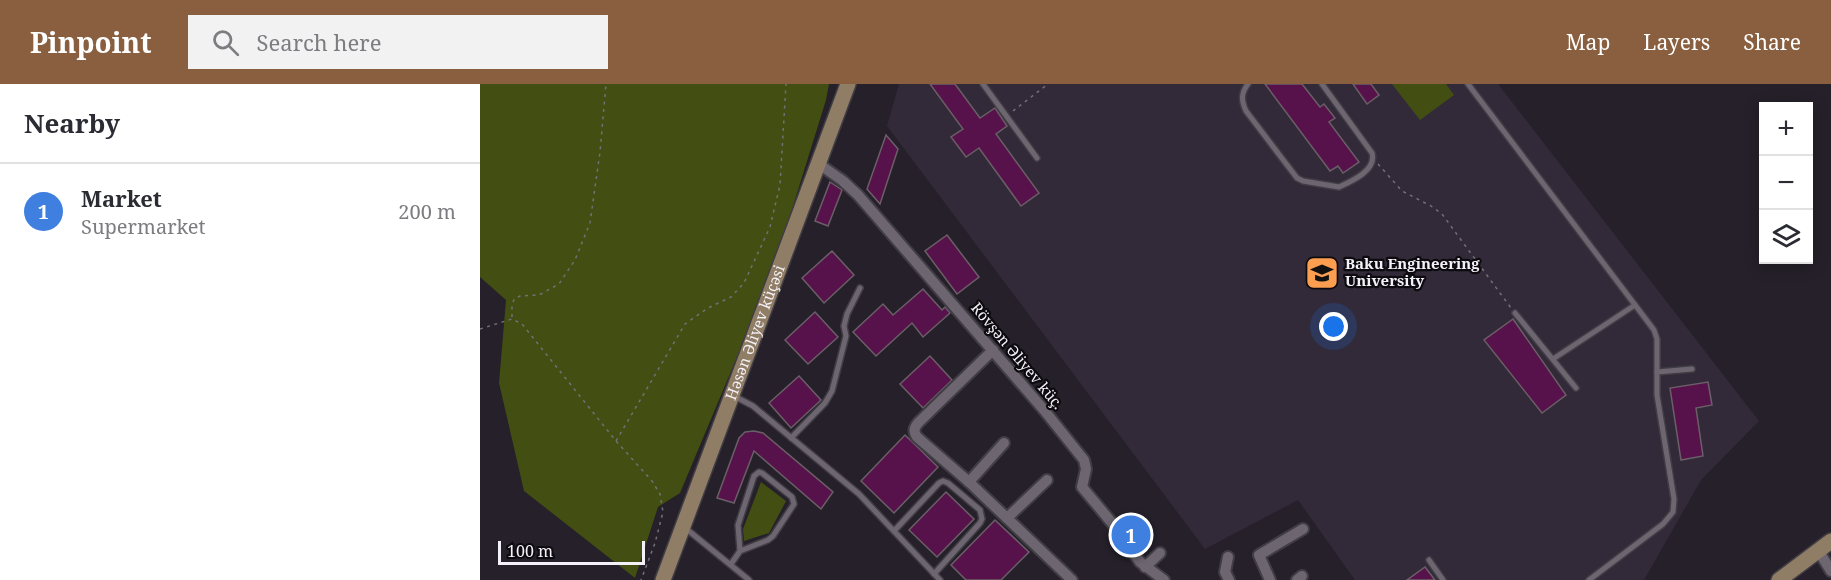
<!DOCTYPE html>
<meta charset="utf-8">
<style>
:root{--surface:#fff;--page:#f2f2f3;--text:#2b2b33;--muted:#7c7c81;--line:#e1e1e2;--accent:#895f40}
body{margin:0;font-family:"Noto Serif",serif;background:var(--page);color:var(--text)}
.controls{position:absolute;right:18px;top:18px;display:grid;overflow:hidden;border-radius:0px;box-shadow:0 3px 15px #0003}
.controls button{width:54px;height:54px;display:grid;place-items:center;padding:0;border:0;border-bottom:2px solid var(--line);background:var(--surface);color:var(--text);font:30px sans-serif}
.scale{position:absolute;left:18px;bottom:15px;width:147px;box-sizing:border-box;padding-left:6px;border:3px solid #f5f1f8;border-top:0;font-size:16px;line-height:21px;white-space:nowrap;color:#f5f1f8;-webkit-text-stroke:4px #0d0b0f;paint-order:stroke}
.you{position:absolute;left:854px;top:243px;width:21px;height:21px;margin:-15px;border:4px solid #fff;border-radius:50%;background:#1a73e8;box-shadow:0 0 0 9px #1a73e833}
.badge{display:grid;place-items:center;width:39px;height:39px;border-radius:50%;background:var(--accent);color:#fff;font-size:20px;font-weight:700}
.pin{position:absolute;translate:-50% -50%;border:3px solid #fff;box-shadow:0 2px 6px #0006}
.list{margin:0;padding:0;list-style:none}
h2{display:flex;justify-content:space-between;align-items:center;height:78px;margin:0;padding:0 24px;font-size:26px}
h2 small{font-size:20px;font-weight:400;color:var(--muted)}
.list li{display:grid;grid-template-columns:39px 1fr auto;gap:18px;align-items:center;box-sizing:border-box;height:96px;padding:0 24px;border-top:2px solid var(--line)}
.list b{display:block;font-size:22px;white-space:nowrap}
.list p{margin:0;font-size:20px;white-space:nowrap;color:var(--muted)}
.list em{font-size:20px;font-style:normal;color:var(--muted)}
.icon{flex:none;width:33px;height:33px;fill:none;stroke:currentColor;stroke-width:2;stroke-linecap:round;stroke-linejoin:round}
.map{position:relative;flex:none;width:1351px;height:496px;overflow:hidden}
header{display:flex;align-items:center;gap:36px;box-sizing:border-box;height:84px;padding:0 30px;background:var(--accent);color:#fff}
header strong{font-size:28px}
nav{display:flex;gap:33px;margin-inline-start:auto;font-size:21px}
.search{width:420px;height:54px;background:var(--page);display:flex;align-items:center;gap:15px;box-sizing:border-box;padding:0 21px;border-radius:0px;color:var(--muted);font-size:22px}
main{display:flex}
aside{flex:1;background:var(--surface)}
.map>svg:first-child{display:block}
</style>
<header>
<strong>Pinpoint</strong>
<div class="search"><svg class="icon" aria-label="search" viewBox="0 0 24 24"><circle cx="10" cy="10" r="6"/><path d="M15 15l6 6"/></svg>Search here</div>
<nav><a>Map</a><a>Layers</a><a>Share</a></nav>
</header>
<main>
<aside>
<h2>Nearby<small></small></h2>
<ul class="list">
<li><span class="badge" style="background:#3f7fe0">1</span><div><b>Market</b><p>Supermarket</p></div><em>200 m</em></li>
</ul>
</aside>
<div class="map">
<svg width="1351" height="496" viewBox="0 0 1351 496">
<rect width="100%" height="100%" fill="#252029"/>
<!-- built -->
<polygon fill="#322a38" points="419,0 1018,0 1279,337 1221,396 1164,496 875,496 818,416 725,465 407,42"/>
<!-- green -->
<g fill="#434e12">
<polygon points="0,0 349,0 346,16 309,135 262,261 200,409 178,423 155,494 44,407 19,299 26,216 0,193"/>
<polygon points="912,0 966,0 974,11 940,36"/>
<polygon points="281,398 306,417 289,449 264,457 263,445"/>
</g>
<!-- building -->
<g fill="#57124b" stroke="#6a5f66" stroke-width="1.5">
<polygon points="450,0 475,0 500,34 515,24 527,42 516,50 559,109 541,122 499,64 486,73 471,53 483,45"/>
<polygon points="785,0 822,0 840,23 844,20 855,34 849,38 879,78 863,89 858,82 850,87"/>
<polygon points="873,0 891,0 899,11 887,20"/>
<polygon points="406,51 418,65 400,120 387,105"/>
<polygon points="350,98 362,106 348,142 335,137"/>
<polygon points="467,151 499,193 477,210 445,167"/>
<polygon points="352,167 374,191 344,219 322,194"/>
<polygon points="443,205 462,226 465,223 470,229 443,253 432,239 396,272 373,248 403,220 413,231"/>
<polygon points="335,228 358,253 328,280 305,256"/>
<polygon points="1033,235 1086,311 1062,329 1004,256"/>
<polygon points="450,272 472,296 443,324 420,300"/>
<polygon points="319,292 341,316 311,344 289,319"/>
<polygon points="1228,298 1232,321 1216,324 1223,372 1201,376 1190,304"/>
<polygon points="274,347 283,349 353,408 341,425 274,367 254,419 237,414 259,354 265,348"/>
<polygon points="425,351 458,383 414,429 381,397"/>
<polygon points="466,408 494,435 457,473 429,446"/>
<polygon points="515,436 549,468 521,496 486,496 471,481"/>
<polygon points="945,483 955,496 927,496"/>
</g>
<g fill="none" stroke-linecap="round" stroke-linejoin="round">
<!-- lane casing -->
<g stroke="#413d45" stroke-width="8">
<g id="lane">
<polyline points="503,0 557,74"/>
<path d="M768,0C761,9 761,16 766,27L817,94L823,97L859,103C872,97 897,86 892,69L842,0"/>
<polyline points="988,0 1174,246 1177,255 1177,311 1194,415 1193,428 1183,440 1109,496"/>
<polyline points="1035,229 1096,304"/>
<polyline points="1073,275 1155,221"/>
<polyline points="1177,288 1212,285"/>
<polyline points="254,312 273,322 379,410 460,496"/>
<polyline points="311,354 345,319 352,307 366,252 364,242 367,230 380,204"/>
<polyline points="204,443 269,496"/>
<polyline points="414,447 459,399 463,397 468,399 500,426 502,435 500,439 454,490"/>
<polyline points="949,476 963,496"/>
<polyline points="251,480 260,467 288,456 293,452 314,420 312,413 282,389 279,388 274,392 258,441 260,467"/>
</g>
</g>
<!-- street casing -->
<g stroke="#413d45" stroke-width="14">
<g id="street">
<polyline points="339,80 363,97 378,111 564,326 604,376 606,385 602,403 632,439 660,478 684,496"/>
<path d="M513,266L438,339C434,344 433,347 437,353L489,398L592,496"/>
<polyline points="489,398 524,359"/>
<polyline points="527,434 567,396"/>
<polyline points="1338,466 1351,487"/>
<polyline points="748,473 745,488 749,496"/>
<polyline points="665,483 680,469"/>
<polyline points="790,496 779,471 823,445"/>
<polyline points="817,496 822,492"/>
</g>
</g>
<!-- secondary casing -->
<g stroke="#413d45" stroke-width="18">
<g id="secondary">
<path id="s1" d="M183,496L368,0"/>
<polyline points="1299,496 1351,457"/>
</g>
</g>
<!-- path -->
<g stroke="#746f77" stroke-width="1.5" stroke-dasharray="3 4.5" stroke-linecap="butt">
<polyline points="533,27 568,0"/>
<polyline points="898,80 922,107 951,122 962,130 1031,224"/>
<polyline points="32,233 32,223 34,215 40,212 59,211 79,200 95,176 110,139 120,68 126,0"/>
<polyline points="0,245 32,235 42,240 136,357 172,397 180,410 183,428 175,459 161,496"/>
<polyline points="136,357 205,240 228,224 251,213 264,199 290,143 300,101 306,0"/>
</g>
<!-- lane -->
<use href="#lane" stroke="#6d6671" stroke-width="5"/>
<!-- street -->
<use href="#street" stroke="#6d6671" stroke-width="10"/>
<!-- secondary -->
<use href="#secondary" stroke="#907d65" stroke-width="15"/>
</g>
<!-- icons -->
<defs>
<g id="university-square" transform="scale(1.725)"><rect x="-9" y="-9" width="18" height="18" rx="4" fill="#fb9e50" stroke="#0d0b0f"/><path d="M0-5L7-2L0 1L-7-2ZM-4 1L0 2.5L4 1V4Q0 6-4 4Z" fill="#111"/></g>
</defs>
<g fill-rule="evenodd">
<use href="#university-square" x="842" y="189"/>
</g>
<g text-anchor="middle" stroke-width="4.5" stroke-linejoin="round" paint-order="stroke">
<!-- poi labels -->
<g font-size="15" font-weight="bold" fill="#f5f1f8" stroke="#0d0b0f" text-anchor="start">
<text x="865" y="185">Baku Engineering<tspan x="865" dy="17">University</tspan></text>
</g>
<!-- street labels -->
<g font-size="15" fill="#f5f1f8" stroke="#0d0b0f">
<text dy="5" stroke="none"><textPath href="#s1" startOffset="264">Həsən Əliyev küçəsi</textPath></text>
<text transform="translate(537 272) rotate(50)" y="5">Rövşən Əliyev küç.</text>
</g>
</g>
</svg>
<div class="controls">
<button>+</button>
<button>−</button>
<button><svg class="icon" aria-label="layers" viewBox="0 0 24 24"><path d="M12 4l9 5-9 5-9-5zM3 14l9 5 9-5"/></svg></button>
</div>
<div class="scale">100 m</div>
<div class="you"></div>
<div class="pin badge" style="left:651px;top:451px;background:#3f7fe0">1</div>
</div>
</main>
